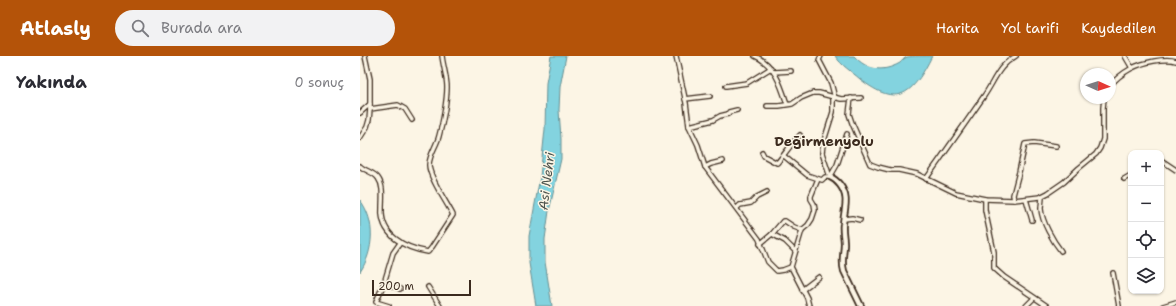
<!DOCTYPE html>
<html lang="tr">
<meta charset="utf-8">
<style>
:root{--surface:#fff;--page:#f2f2f3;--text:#2b2b33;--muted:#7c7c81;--line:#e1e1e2;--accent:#b45309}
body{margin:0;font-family:"Shantell Sans",sans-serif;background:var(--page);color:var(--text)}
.controls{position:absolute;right:12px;bottom:12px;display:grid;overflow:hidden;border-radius:8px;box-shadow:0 1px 3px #0004}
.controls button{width:36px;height:36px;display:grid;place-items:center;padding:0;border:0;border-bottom:1px solid var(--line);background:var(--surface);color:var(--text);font:20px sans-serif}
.compass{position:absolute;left:720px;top:12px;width:36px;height:36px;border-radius:50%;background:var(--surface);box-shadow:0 1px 3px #0004;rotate:93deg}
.scale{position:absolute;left:12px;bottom:10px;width:99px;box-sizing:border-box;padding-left:4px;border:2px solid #3b2a1e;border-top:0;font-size:11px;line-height:14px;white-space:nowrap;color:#3b2a1e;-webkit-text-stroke:3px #fcf5e5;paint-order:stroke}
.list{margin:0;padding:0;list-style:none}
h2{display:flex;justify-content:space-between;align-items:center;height:52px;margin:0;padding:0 16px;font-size:17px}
h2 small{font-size:13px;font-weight:400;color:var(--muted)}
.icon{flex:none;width:22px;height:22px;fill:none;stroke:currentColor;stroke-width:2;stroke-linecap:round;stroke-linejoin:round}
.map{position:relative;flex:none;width:816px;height:250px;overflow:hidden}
header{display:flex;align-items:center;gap:24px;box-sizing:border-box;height:56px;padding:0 20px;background:var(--accent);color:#fff}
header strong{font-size:19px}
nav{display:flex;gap:22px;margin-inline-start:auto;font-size:14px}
.search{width:280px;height:36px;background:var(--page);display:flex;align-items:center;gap:10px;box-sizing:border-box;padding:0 14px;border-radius:22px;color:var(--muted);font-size:15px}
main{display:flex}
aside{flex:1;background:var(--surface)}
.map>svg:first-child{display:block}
</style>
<header>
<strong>Atlasly</strong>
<div class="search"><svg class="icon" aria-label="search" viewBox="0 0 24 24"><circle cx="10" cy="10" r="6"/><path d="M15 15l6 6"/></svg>Burada ara</div>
<nav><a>Harita</a><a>Yol tarifi</a><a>Kaydedilen</a></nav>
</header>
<main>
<aside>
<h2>Yakında<small>0 sonuç</small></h2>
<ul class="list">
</ul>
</aside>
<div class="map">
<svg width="816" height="250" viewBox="0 0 816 250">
<rect width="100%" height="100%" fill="#fcf5e5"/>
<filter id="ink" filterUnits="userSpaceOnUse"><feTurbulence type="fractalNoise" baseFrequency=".025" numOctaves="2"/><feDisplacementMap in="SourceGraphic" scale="8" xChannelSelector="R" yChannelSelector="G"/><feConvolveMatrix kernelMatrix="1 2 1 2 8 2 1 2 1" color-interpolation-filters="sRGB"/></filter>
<g filter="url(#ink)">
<!-- water -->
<g fill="#83d3df" stroke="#668f92">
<polygon points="191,0 206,0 200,31 199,54 201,83 201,103 189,155 185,183 185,206 192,250 176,250 169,207 169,180 180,121 185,73 186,27"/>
<path d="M475,0H494C507,14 522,17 540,7C542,5 544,2 547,1C552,0 566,0 572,0C553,38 538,53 500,23C491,15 482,10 475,0Z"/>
<path d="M0,144C16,165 14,195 0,216Z"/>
</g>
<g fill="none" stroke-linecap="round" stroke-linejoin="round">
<!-- street casing -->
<g stroke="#3b2a1e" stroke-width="6">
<g id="street">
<polyline points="316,0 326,47 329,70 338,89 345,111 399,183 408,206 417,215 423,214 431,211"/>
<path d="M395,0C415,9 421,29 427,48"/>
<polyline points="461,0 459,4 471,27 475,42"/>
<path d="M772,12C782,7 805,1 816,5"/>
<polyline points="414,16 431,15"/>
<polyline points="366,30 387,27 411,12"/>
<path d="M750,30C756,22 763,17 772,12L765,0"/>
<polyline points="491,42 489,58 492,67 510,108 518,111 530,114 539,114 557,118 596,137 625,143 654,144 680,141 688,137 704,126 719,112 736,98 740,92 743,83 743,52 744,42"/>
<polyline points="325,43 350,40"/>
<polyline points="407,50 419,50 432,48 441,42 453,37 459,37 481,43 501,42"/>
<polyline points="10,53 38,49 45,53 52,64"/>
<polyline points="0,57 10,48"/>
<polyline points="329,70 353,64 360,60 368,58 369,56 377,54"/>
<polyline points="0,82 7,71 9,64 10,53 10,23 5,0"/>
<path d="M402,96L404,100L417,107C425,98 431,88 440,79"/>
<polyline points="424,100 447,119 462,124 465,121 470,121 477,109 487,78"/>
<polyline points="801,104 816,114"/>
<path d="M0,110C5,115 14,116 18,122C24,130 22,142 22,152C20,179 44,192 68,196L72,191L93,159C87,147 69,121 69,109C69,99 77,89 79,80C83,66 87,44 87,31C87,22 83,9 82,0"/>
<polyline points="345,111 351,108 363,105"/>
<polyline points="470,121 462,97 463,88 473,56 473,41"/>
<path d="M566,123C585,96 605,68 624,40C635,24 638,10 656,0"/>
<polyline points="764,123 771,119"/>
<path d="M682,140C682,144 681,149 681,153C682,166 693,185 701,195"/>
<polyline points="625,143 625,154 634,196 634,212 644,221 687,250"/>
<polyline points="666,143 672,164"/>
<polyline points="654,144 653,139 659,116 665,88 674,87 696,90"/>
<polyline points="377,152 380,149 391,147 397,141 407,136"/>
<polyline points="484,163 492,162 500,164"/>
<polyline points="400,188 412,178"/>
<polyline points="435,195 425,185 412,178 423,165 425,165 434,171 442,174"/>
<polyline points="753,217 759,250"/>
<polyline points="24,227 40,233"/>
<polyline points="68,231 80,250"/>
<polyline points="442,234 459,221"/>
<polyline points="29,250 16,246 24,227 33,197 40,187"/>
<polyline points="449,250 447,242 431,211 442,174 448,169 452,163 455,154 454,148 451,143 451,140 458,123"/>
<polyline points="666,250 674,242"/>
<polyline points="803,250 816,246"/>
</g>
</g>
<!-- secondary casing -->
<g stroke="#3b2a1e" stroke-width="8">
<path id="secondary" d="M470,121C475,123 477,125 480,129C490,142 484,153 483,168C482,175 484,181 484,187C484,197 481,206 484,215L501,250"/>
</g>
<!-- street -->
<use href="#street" stroke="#fcf5e5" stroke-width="3.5"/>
<!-- secondary -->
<use href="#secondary" stroke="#fcf5e5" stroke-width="4.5"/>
</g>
</g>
<g text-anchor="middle" stroke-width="3" stroke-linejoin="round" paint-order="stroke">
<!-- water labels -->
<g font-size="13" font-style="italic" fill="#4d544e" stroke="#fcf5e5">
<text transform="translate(186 125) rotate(-83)" y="5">Asi Nehri</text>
</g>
<!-- quarter labels -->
<g font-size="14" font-weight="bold" fill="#3b2a1e" stroke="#fcf5e5">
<text x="464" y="90">Değirmenyolu</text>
</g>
</g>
</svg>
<div class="controls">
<button>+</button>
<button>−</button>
<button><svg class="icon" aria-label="locate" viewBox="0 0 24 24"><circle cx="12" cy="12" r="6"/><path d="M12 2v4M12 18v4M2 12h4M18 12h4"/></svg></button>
<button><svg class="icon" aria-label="layers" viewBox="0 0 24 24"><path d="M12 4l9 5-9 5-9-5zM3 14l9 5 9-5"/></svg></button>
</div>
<svg class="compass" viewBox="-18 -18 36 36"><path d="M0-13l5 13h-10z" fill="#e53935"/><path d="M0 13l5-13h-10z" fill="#7c7c81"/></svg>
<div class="scale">200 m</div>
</div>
</main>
